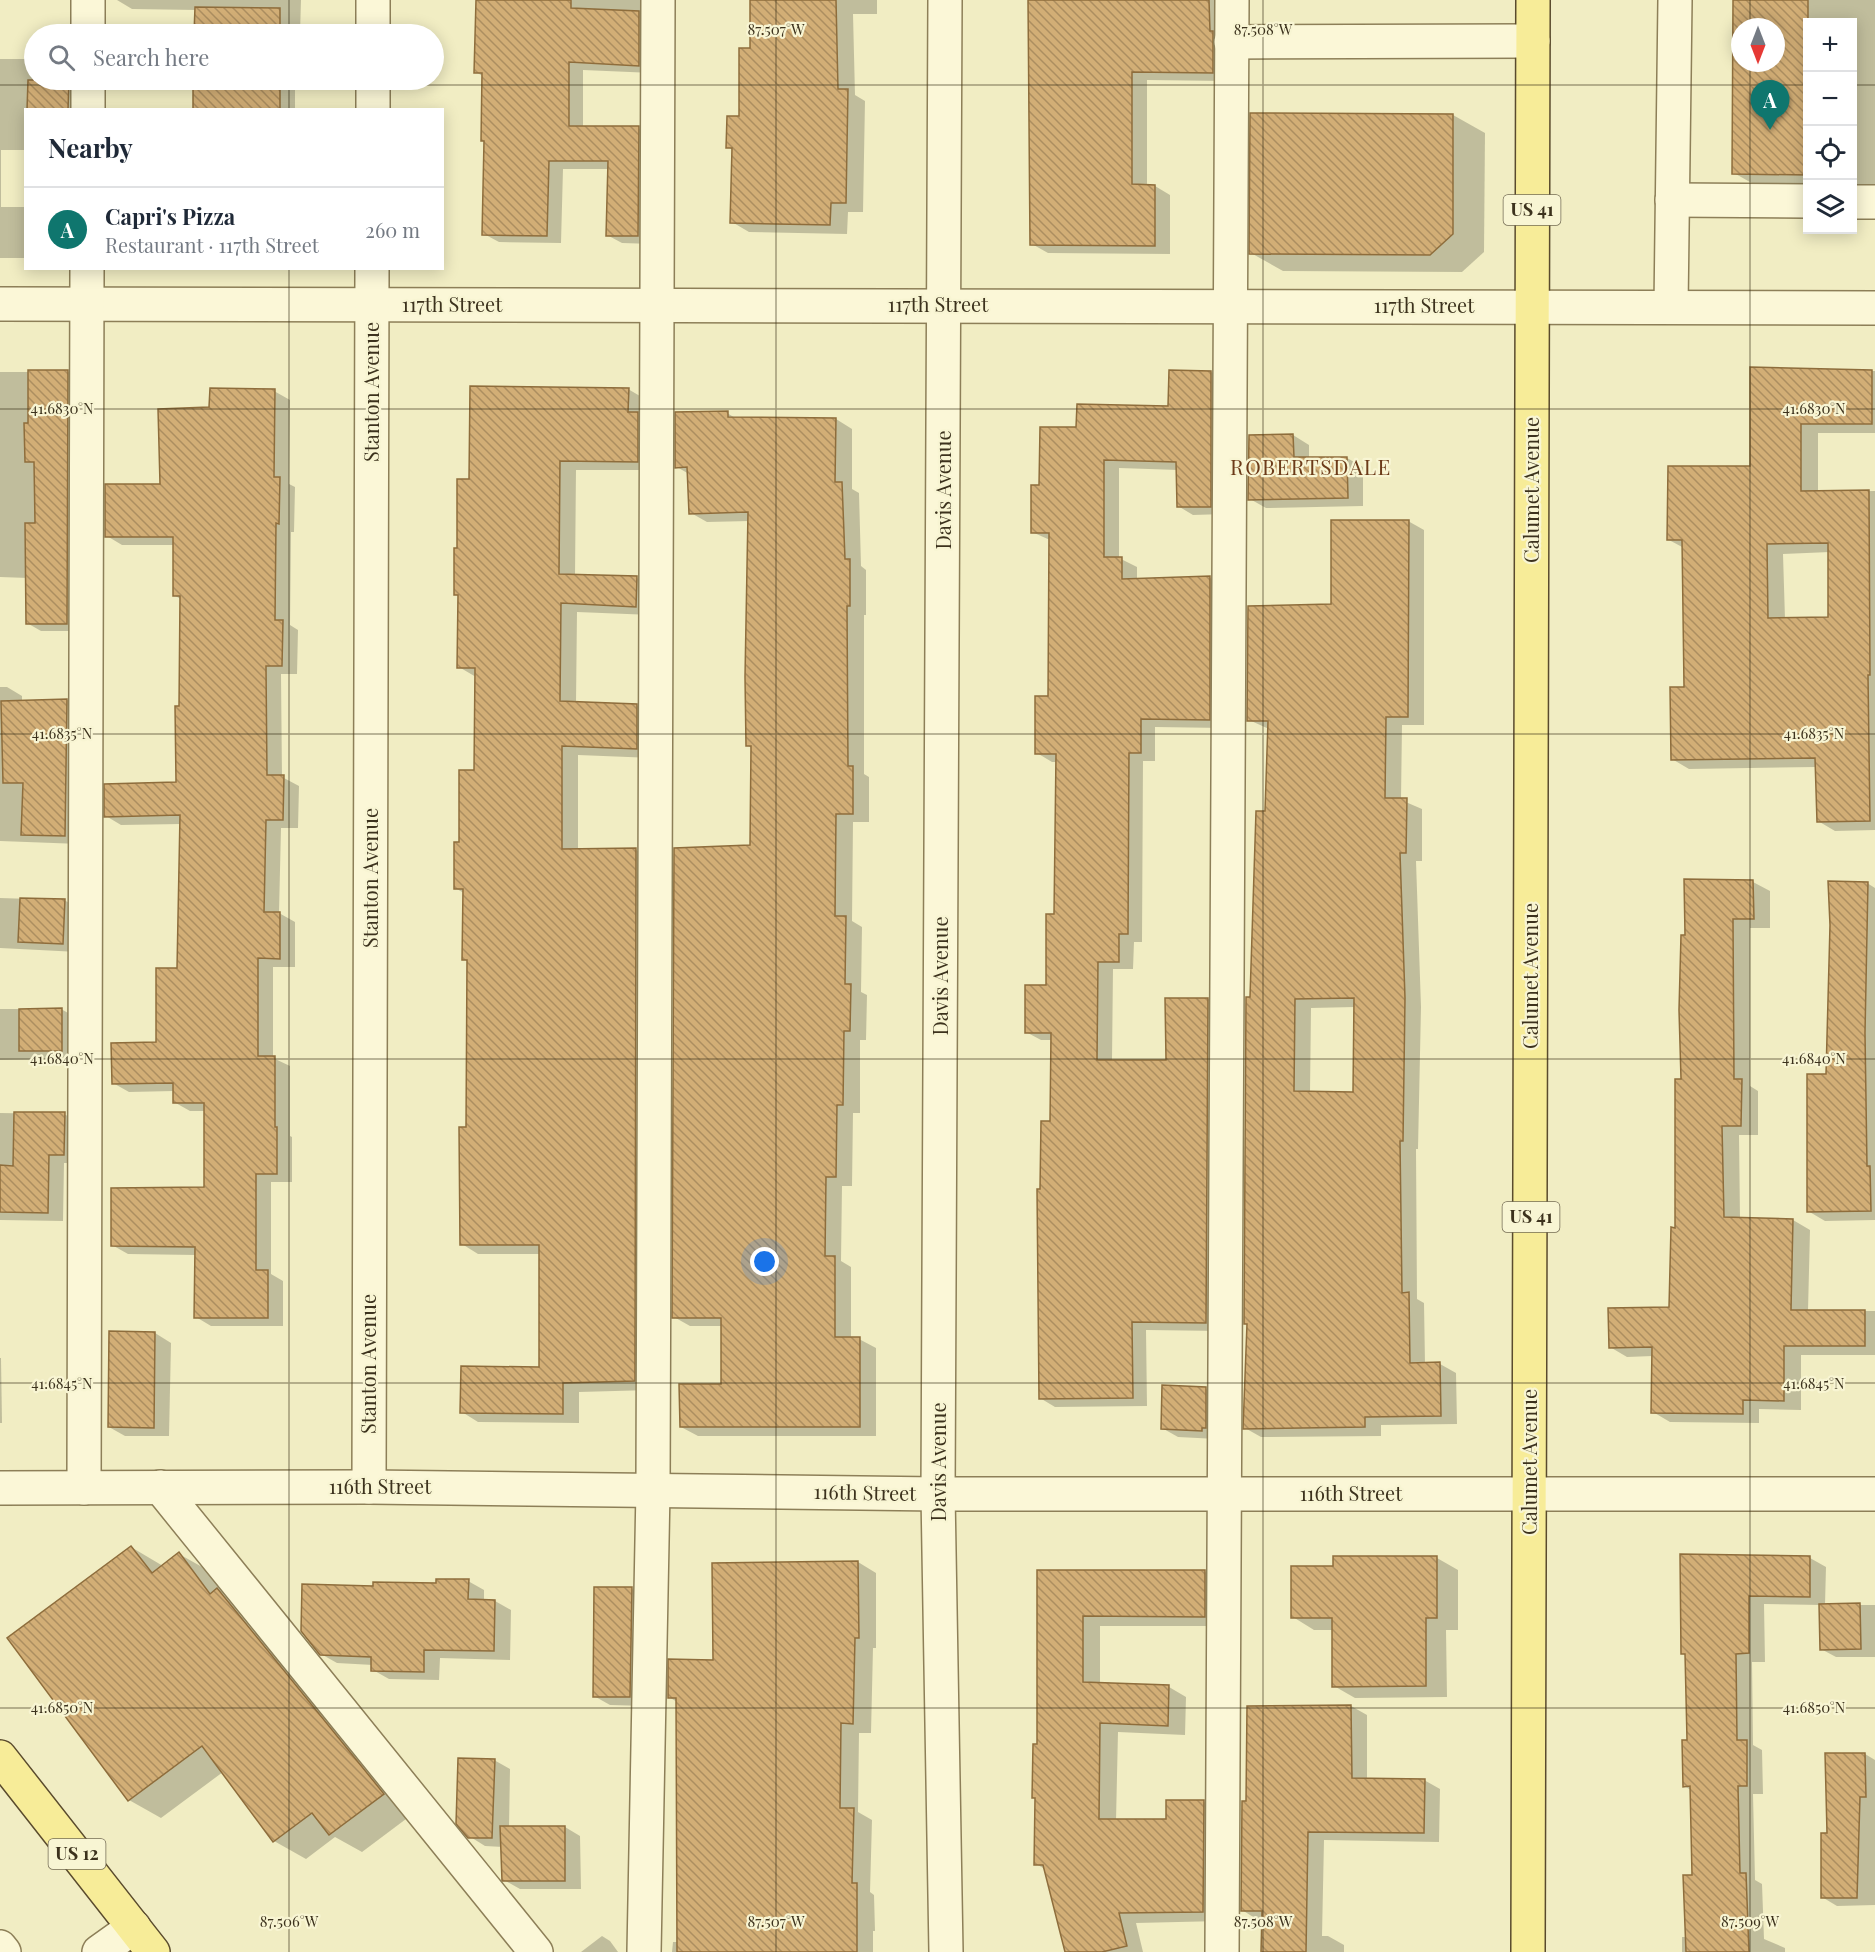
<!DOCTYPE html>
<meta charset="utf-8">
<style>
:root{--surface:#fff;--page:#f2f2f3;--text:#1f2937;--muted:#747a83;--line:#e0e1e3;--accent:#0f766e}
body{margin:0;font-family:"Playfair Display",serif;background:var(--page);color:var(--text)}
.controls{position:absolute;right:18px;top:18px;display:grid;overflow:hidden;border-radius:0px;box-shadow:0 3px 15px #0003}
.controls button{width:54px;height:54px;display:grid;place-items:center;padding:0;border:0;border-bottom:2px solid var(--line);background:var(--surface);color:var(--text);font:30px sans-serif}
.compass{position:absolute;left:1731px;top:18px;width:54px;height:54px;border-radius:50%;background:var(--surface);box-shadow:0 3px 15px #0003;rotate:180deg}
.you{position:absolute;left:765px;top:1262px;width:21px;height:21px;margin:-15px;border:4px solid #fff;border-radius:50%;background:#1a73e8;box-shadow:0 0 0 9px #1a73e833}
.badge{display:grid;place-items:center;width:39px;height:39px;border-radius:50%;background:var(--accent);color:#fff;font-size:20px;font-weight:700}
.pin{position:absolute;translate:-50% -50px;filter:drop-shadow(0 2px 3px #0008)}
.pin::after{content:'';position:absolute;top:32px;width:21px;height:18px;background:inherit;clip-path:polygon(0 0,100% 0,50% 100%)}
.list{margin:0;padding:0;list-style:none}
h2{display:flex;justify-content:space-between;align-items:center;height:78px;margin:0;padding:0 24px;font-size:26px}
h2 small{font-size:20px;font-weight:400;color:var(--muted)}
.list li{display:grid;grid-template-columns:39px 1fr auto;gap:18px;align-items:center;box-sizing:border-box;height:84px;padding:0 24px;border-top:2px solid var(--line)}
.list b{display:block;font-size:22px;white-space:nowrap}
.list p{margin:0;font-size:20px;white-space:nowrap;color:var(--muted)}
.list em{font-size:20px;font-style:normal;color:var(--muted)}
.icon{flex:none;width:33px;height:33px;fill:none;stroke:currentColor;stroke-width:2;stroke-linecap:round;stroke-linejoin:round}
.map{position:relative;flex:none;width:1875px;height:1952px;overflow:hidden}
.search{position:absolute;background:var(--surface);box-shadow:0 3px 15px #0003;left:24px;top:24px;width:420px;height:66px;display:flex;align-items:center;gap:15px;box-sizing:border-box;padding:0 21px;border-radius:33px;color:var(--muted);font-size:22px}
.panel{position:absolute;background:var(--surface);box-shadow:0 3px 15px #0003;left:24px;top:108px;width:420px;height:162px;border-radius:0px}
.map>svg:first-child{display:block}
</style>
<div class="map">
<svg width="1875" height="1952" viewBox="0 0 1875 1952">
<defs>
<pattern id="building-back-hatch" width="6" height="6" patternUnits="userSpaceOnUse" patternTransform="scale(1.5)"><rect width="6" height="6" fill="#d2ae76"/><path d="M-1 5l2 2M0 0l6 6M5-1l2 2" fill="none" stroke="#ac8e60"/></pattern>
</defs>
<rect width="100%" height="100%" fill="#f1edc3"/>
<!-- shadow -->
<g fill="#0003" fill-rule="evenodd">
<polygon points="117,0 301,0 300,34 212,34 196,10 132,9"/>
<polygon points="477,0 657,0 653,73 583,70 583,128 638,128 653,136 653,244 622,243 607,235 609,169 563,169 561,243 499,242 484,234 484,77 476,72"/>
<polygon points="752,0 877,0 877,14 853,14 855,95 865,101 863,212 848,212 847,234 749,232 732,222 734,151 728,147 741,117 752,49"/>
<polygon points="1028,0 1225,0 1226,81 1147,80 1147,186 1155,186 1170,195 1170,254 1048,253 1032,244"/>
<path d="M1734,0H1875V191H1852V22H1808V191L1764,190L1734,173ZM1740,27H1776V63H1740Z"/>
<polygon points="0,59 34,59 34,80 84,80 85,110 26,110 26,150 1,150 1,207 26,207 26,258 0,258"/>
<rect x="212" y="80" width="83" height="30"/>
<polygon points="1453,115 1485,133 1484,252 1462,272 1283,271 1251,253"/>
<path d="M1875,371V433H1818V492L1875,491V830L1835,831L1818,821L1816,767L1689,769L1672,759L1685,688L1684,548L1669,540L1751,468L1805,372ZM1830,552V618L1785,619L1783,554Z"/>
<polygon points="0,372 68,372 82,380 81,631 41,631 27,623 28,578 0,577"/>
<polygon points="1211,372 1226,381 1225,514 1193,515 1178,506 1178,470 1119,468 1119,558 1137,567 1137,580 1210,578 1225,586 1224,728 1155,727 1155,761 1143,761 1142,942 1134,942 1133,969 1113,969 1112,1061 1168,1062 1208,999 1223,1008 1221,1331 1146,1330 1147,1406 1055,1407 1040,1398 1042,1191 1052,1122 1053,1040 1041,1040 1026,1032 1047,987 1055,915 1057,762 1052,762 1037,753 1050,697 1050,540 1032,532 1040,486 1078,429 1170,407"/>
<polygon points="628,389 645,399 654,470 576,470 575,576 637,578 653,587 652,615 577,612 576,703 636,705 653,715 653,758 578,755 578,851 636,850 652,859 651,1390 579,1392 579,1423 478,1422 462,1412 540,1368 540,1254 478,1254 462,1244 467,1129 469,962 463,959 464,893 455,888 475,771 476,677 459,667 460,596 456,594 459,480 471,480"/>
<polygon points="274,391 290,400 289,484 295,487 294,532 291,532 290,625 298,630 297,674 281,674 282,777 299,786 298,828 281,828 279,913 295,922 295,967 273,967 273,1058 290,1066 290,1136 292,1137 292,1182 271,1182 271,1274 283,1281 283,1326 211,1326 196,1317 196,1255 128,1254 112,1245 205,1189 205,1111 190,1111 174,1102 174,1091 129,1092 113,1083 157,1044 178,969 181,824 121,825 106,816 178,784 182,600 174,595 174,545 122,545 107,536 161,485 211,408"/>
<polygon points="727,413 737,419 836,419 852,429 852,489 859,493 861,566 866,570 866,615 864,615 864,774 869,777 869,822 853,822 852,921 862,927 861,992 867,995 866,1040 860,1040 860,1113 853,1113 852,1186 842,1186 841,1261 851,1267 851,1339 859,1339 876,1348 876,1436 698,1436 681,1427 722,1385 722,1326 690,1326 674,1317 752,847 753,749 747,745 750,521 707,522 691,513 689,474 677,467"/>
<polygon points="1293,435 1309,445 1309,459 1347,458 1363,467 1363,506 1266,508 1250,499"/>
<path d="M1408,521L1424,530V725H1402L1401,800L1422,809V861H1416L1421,1007L1418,1149H1416L1417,1299L1424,1303L1425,1364H1440L1456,1373L1457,1424L1381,1425V1436L1261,1437L1245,1428L1249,1325L1245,1323L1252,998L1267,813L1269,729L1249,720L1332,605ZM1355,1007L1354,1094L1310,1093L1311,1008Z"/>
<polygon points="0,687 7,687 22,696 22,702 67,700 82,709 80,844 0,841"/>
<polygon points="1753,882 1770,891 1770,928 1750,928 1750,1086 1758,1091 1758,1135 1739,1135 1740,1219 1793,1220 1810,1230 1808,1311 1875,1311 1875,1355 1801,1355 1801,1410 1759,1409 1759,1423 1670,1422 1653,1412 1653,1356 1627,1357 1610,1347 1670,1308 1677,1229 1687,936"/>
<polygon points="1867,883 1875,888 1875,1220 1825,1221 1808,1211 1827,1075"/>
<polygon points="0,898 64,900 80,909 78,952 0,948"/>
<polygon points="0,1009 61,1009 77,1018 77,1059 0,1060"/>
<polygon points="0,1113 64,1114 80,1123 79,1163 64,1163 63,1221 0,1220"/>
<polygon points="155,1333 171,1343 169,1436 125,1436 109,1427"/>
<polygon points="0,1358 1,1358 2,1423 0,1423"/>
<polygon points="1206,1389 1222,1398 1217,1439 1178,1437 1162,1428"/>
<polygon points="131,1547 163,1566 179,1554 211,1572 414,1813 362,1852 335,1837 306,1859 274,1841 223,1772 161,1818 129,1800"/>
<polygon points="1681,1556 1810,1558 1826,1567 1825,1605 1875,1605 1875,1657 1836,1657 1821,1649 1821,1605 1764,1604 1765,1662 1752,1662 1753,1745 1762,1750 1763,1794 1753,1794 1755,1880 1762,1884 1764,1939 1785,1948 1785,1952 1682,1952 1682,1937 1687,1937 1693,1876 1691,1790 1684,1786 1688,1742 1687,1655 1683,1653"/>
<polygon points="1437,1558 1458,1570 1458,1630 1446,1630 1447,1697 1355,1698 1334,1686 1333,1630 1314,1630 1293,1617 1334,1568"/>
<polygon points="858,1562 876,1573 876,1648 873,1648 871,1733 859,1733 858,1812 872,1820 870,1892 874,1895 875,1931 873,1931 873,1952 672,1952 673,1942 678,1942 677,1702 669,1697 714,1661"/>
<polygon points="1039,1572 1205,1572 1223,1582 1222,1626 1100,1626 1100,1684 1169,1687 1186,1697 1185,1735 1118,1732 1116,1821 1167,1821 1204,1802 1221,1812 1221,1921 1136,1923 1143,1952 1067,1952 1045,1869 1036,1864 1036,1799 1034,1797 1039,1745"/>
<polygon points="468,1581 484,1590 484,1601 495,1601 511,1610 510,1660 440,1658 439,1680 389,1679 373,1670 373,1665 337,1663 321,1654 374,1587"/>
<polygon points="632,1589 648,1598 646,1706 610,1705 594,1696"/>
<polygon points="1351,1706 1367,1715 1367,1779 1424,1780 1440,1789 1439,1842 1324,1840 1322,1936 1328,1936 1344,1945 1344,1952 1263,1952 1263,1920 1258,1920 1242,1910 1248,1802"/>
<polygon points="1865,1754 1875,1760 1875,1905 1837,1906 1822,1897 1829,1834"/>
<polygon points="494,1760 510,1769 509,1828 565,1827 580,1836 581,1889 520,1889 504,1880 503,1847 485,1846 469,1836"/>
<polygon points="602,1936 610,1941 618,1952 581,1952"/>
</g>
<!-- building -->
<g fill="url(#building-back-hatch)" stroke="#8e6d3c" stroke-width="1.5" fill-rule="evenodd">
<polygon points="476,0 571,0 571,8 639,11 639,66 569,62 569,126 639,126 638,236 606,236 608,161 549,161 547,236 482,235 484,141 481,141 482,73 474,73"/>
<polygon points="750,0 836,0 838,89 848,89 846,203 831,203 830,225 730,223 732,148 726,148 727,116 739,116 739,48 750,48"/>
<polygon points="1028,0 1209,0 1210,31 1213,31 1213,73 1132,72 1132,184 1155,185 1155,246 1030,245"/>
<path d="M1733,0H1808V175L1732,174ZM1740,27H1776V63H1740Z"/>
<polygon points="195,7 280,8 280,34 194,34"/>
<polygon points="28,80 69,80 68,110 27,110"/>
<rect x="193" y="80" width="87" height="30"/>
<polygon points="1250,113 1453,114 1453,234 1430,255 1249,254"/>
<rect x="1852" y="136" width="3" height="39"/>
<path d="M1750,367L1872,370V424H1801V491L1869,490L1870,675H1868L1870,821L1817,822L1815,758L1671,760L1670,687H1684L1682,540H1667L1668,466H1750ZM1828,543V617L1768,618L1767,544Z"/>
<polygon points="28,370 68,370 67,624 26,624 25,523 35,523 34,462 25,462 24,423 28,423"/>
<polygon points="1169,370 1211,371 1211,507 1177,507 1176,462 1104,460 1104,557 1122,557 1122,579 1210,576 1210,720 1141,719 1141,753 1129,753 1128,934 1119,934 1119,962 1098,962 1097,1060 1166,1060 1165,998 1208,998 1206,1323 1132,1322 1133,1398 1039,1399 1037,1189 1040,1189 1041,1121 1050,1121 1051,1033 1025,1033 1025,985 1046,985 1046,914 1054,914 1056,754 1035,754 1035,696 1048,696 1049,533 1031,533 1031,485 1039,485 1040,427 1076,427 1077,404 1168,406"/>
<polygon points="470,386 629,388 628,412 638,412 638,462 560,461 559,574 637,576 636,607 561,603 560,701 637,704 637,749 562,746 562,849 636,848 635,1381 563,1383 563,1414 460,1413 461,1366 539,1367 539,1245 460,1245 459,1127 466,1127 467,960 462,960 463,889 454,889 454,842 459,842 459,770 474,770 475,668 457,668 458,595 454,595 454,548 457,548 457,479 469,479"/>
<polygon points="210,388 275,389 274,477 280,477 279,524 276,523 275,620 283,620 282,666 266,666 267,775 284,775 283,820 266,820 264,912 280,912 280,959 258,958 258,1056 275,1056 275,1127 277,1127 277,1174 256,1174 256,1270 268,1270 268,1318 194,1318 195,1247 111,1246 111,1188 204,1187 204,1103 173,1103 173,1083 112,1084 111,1043 156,1042 156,968 177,968 180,815 104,817 104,784 176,782 175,706 179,706 180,596 173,596 173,537 105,537 105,484 160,484 158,409 209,407"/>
<polygon points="728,411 728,417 836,418 835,482 842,482 845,559 850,559 850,606 847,606 848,766 853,766 853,814 836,814 835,916 846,916 845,984 851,984 850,1031 844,1031 843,1105 837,1105 836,1177 826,1177 825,1256 835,1256 835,1337 860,1337 860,1427 680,1427 679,1384 721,1384 721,1318 672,1318 674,848 750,845 751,746 746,746 745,677 748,512 689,514 687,467 675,468 675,412"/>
<polygon points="1293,434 1294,457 1347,457 1348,498 1248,500 1249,435"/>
<path d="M1331,520H1409L1408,717H1386L1385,798H1407L1406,853H1400L1405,998L1403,1141H1400L1402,1293L1409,1292L1410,1363L1440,1362L1441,1416L1365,1417V1427L1243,1429L1247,1324H1244L1246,997H1250L1256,811H1265L1268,721H1247L1248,606L1331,604ZM1354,998L1353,1092L1294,1091L1295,999Z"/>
<polygon points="67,699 65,836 21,835 23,783 3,783 1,701"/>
<polygon points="1684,879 1753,880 1754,919 1733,919 1734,1079 1742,1079 1741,1126 1722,1126 1724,1217 1793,1219 1791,1310 1865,1310 1865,1346 1784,1346 1784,1401 1743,1400 1743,1414 1651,1413 1652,1347 1609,1348 1608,1308 1669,1307 1671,1227 1675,1228 1675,1079 1681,1079 1679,1010 1681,935 1685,935"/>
<polygon points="1828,881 1868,882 1865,1033 1867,1166 1870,1166 1871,1211 1807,1212 1807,1074 1826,1074 1830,925"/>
<polygon points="20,898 65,899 63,944 18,942"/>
<polygon points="62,1008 62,1051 19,1051 19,1009"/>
<polygon points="14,1112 65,1112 64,1155 49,1155 48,1213 0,1212 0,1165 13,1166"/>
<polygon points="109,1331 155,1332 154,1428 108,1427"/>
<polygon points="1162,1385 1206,1387 1206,1428 1202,1428 1202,1431 1161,1429"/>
<polygon points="131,1546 152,1573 179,1552 210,1594 217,1588 384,1794 329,1835 312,1813 273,1842 202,1746 128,1801 7,1638"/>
<polygon points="1680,1554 1810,1556 1810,1597 1749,1596 1749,1653 1736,1654 1737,1740 1747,1740 1747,1786 1738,1786 1740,1873 1746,1873 1749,1952 1686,1952 1683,1875 1692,1875 1690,1786 1683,1787 1682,1740 1687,1740 1685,1654 1681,1654"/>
<polygon points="1333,1556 1437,1556 1437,1618 1426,1618 1426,1686 1332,1687 1332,1618 1291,1618 1291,1566 1333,1566"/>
<polygon points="858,1561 859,1638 855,1638 853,1724 841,1723 840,1808 854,1808 852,1883 857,1883 857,1952 677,1952 676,1698 668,1698 668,1659 713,1660 712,1563"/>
<polygon points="1037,1570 1205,1570 1205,1617 1083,1616 1083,1682 1169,1685 1168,1726 1100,1723 1099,1819 1166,1819 1166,1800 1204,1800 1203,1912 1119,1913 1127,1946 1102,1952 1065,1952 1043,1865 1034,1865 1035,1798 1032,1798 1033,1744 1037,1744"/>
<polygon points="436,1579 469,1579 468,1599 495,1600 494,1651 424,1650 424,1672 371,1671 371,1657 320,1655 301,1631 302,1584 373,1586 373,1582 436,1583"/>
<polygon points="594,1587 632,1587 630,1697 593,1697"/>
<polygon points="1860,1603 1861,1649 1820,1650 1819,1604"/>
<polygon points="1351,1705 1352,1778 1425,1779 1424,1833 1308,1832 1306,1952 1261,1952 1262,1911 1241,1911 1242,1801 1246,1801 1247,1706"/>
<polygon points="1825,1753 1865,1753 1866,1797 1860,1797 1857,1898 1821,1898 1821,1833 1827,1833"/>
<polygon points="458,1758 495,1759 492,1838 468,1838 456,1824"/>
<polygon points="500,1826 565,1826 565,1881 502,1881"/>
</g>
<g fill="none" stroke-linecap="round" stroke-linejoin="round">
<!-- minor casing -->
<g stroke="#8d7f58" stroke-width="36">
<g id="minor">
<polyline points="945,0 938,1494 946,1952"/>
<polyline points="88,34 88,0"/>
<polyline points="373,34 373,0"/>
<polyline points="1231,42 1533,41"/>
<polyline points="88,110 88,80"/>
<polyline points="373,110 373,80"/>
<polyline points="1672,200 1808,201"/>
<polyline points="1852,202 1875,202"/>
<polyline points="0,304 1875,308"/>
<polyline points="1671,307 1675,0"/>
<polyline points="160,1487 536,1952"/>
<polyline points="369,1487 372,268"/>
<polyline points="0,1488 369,1487 938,1494 1875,1494"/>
<polyline points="84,1488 87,268"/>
<polyline points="0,1947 4,1952"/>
<polyline points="99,1952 134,1927"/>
<polyline points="644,1952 653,1490 658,0"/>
<polyline points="1222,1952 1232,0"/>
</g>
</g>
<!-- major casing -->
<g stroke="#5a4b2d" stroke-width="36">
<g id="major">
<polyline points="0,1757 153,1952"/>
<polyline points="1528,1952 1533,0"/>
</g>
</g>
<!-- minor -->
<use href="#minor" stroke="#fbf7d7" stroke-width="33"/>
<!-- major -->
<use href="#major" stroke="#f7ec98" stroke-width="33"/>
</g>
<!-- ticks -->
<path fill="none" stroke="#3c321d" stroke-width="1.5" stroke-opacity="0.45" d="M289,0V34M776,0V1952M1263,0V1952M1750,0V27M1750,63V1952M289,80V110M0,85H1808M1852,85H1875M289,268V1952M0,409H1875M0,734H1875M0,1059H1875M0,1383H1875M0,1708H1875"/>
<g text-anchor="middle" stroke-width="4.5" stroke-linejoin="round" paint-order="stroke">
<!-- shield labels -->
<g fill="#f8f5d3" stroke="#746c54" stroke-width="1.5">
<rect x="1503.5" y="195" width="57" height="30" rx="4.5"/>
<rect x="1502.5" y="1202" width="57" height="30" rx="4.5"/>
<rect x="48.5" y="1839" width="57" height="30" rx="4.5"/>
</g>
<g font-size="18" font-weight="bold" fill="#3c321d">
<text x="1532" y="216">US 41</text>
<text x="1531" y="1223">US 41</text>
<text x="77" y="1860">US 12</text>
</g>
<!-- street labels -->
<g font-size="20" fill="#3c321d" stroke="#f8f5d3">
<text x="452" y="312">117th Street</text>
<text x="938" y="312">117th Street</text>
<text x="1424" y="313">117th Street</text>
<text transform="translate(372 392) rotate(-90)" y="7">Stanton Avenue</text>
<text transform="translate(944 490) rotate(-90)" y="7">Davis Avenue</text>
<text transform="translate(1532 490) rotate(-90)" y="7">Calumet Avenue</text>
<text transform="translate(371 878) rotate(-90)" y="7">Stanton Avenue</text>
<text transform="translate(941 976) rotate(-90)" y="7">Davis Avenue</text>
<text transform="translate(1531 976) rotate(-90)" y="7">Calumet Avenue</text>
<text transform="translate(369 1364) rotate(-90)" y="7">Stanton Avenue</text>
<text transform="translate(939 1462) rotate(-90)" y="7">Davis Avenue</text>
<text transform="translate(1530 1462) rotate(-90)" y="7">Calumet Avenue</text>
<text x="380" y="1494">116th Street</text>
<text transform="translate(865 1493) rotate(1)" y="7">116th Street</text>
<text x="1351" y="1501">116th Street</text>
</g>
<!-- neighbourhood labels -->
<g font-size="21" letter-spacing="1.5" fill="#6c3b19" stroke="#f8f5d3">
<text x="1311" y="475">ROBERTSDALE</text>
</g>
</g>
<g font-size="15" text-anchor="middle" fill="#3c321d" stroke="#f8f5d3" stroke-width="4.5" stroke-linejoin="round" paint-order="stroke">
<text x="776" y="35">87.507°W</text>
<text x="1263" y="35">87.508°W</text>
<text x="1814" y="414">41.6830°N</text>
<text x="62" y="414">41.6830°N</text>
<text x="1814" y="739">41.6835°N</text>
<text x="62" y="739">41.6835°N</text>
<text x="1814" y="1064">41.6840°N</text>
<text x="62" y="1064">41.6840°N</text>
<text x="1814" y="1389">41.6845°N</text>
<text x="62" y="1389">41.6845°N</text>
<text x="1814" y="1713">41.6850°N</text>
<text x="62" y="1713">41.6850°N</text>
<text x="289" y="1927">87.506°W</text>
<text x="776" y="1927">87.507°W</text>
<text x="1263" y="1927">87.508°W</text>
<text x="1750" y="1927">87.509°W</text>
</g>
</svg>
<div class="controls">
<button>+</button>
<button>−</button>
<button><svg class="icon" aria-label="locate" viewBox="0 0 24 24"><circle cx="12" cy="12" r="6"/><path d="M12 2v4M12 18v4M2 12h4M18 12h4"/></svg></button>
<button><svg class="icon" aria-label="layers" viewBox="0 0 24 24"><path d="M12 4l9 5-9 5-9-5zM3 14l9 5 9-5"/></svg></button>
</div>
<svg class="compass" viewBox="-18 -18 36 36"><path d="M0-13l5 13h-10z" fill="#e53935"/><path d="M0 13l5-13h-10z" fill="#747a83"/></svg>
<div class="you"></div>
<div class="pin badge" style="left:1770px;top:130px">A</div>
<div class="search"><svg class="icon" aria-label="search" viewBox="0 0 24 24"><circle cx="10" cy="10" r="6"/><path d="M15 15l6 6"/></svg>Search here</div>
<section class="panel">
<h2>Nearby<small></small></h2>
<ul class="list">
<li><span class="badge">A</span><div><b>Capri's Pizza</b><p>Restaurant · 117th Street</p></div><em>260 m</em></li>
</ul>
</section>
</div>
